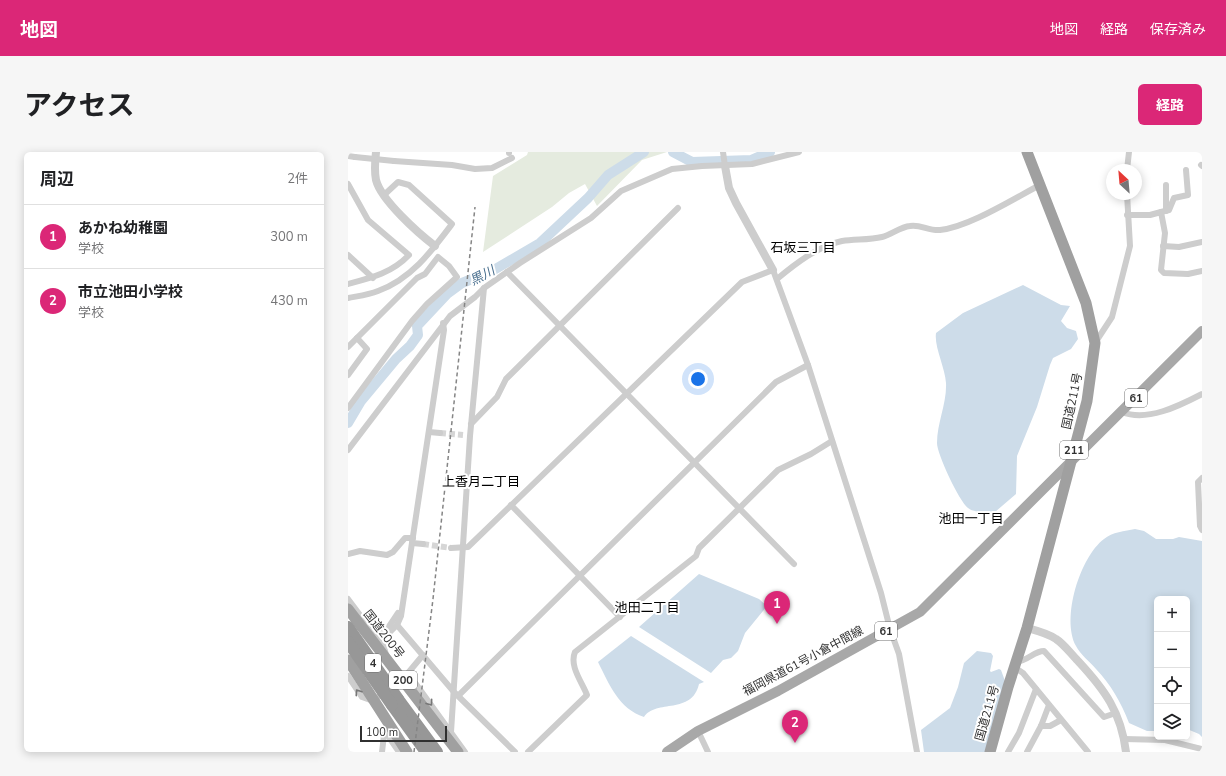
<!DOCTYPE html>
<html lang="ja">
<meta charset="utf-8">
<style>
:root{--surface:#fff;--page:#f6f6f6;--text:#202124;--muted:#757577;--line:#e0e0e0;--accent:#db2777}
body{margin:0;font-family:"Nunito Sans","Noto Sans JP",sans-serif;background:var(--page);color:var(--text)}
.controls{position:absolute;right:12px;bottom:12px;display:grid;overflow:hidden;border-radius:6px;box-shadow:0 2px 10px #0003}
.controls button{width:36px;height:36px;display:grid;place-items:center;padding:0;border:0;border-bottom:1px solid var(--line);background:var(--surface);color:var(--text);font:20px sans-serif}
.compass{position:absolute;left:758px;top:12px;width:36px;height:36px;border-radius:50%;background:var(--surface);box-shadow:0 2px 10px #0003;rotate:334deg}
.scale{position:absolute;left:12px;bottom:10px;width:87px;box-sizing:border-box;padding-left:4px;border:2px solid #303030;border-top:0;font-size:11px;line-height:14px;white-space:nowrap;color:#303030;-webkit-text-stroke:3px #fff;paint-order:stroke}
.you{position:absolute;left:350px;top:227px;width:14px;height:14px;margin:-10px;border:3px solid #fff;border-radius:50%;background:#1a73e8;box-shadow:0 0 0 6px #1a73e833}
.badge{display:grid;place-items:center;width:26px;height:26px;border-radius:50%;background:var(--accent);color:#fff;font-size:13px;font-weight:700}
.pin{position:absolute;translate:-50% -33px;filter:drop-shadow(0 1px 2px #0008)}
.pin::after{content:'';position:absolute;top:21px;width:14px;height:12px;background:inherit;clip-path:polygon(0 0,100% 0,50% 100%)}
.list{margin:0;padding:0;list-style:none}
h2{display:flex;justify-content:space-between;align-items:center;height:52px;margin:0;padding:0 16px;font-size:17px}
h2 small{font-size:13px;font-weight:400;color:var(--muted)}
.list li{display:grid;grid-template-columns:26px 1fr auto;gap:12px;align-items:center;box-sizing:border-box;height:64px;padding:0 16px;border-top:1px solid var(--line)}
.list b{display:block;font-size:15px;white-space:nowrap}
.list p{margin:0;font-size:13px;white-space:nowrap;color:var(--muted)}
.list em{font-size:13px;font-style:normal;color:var(--muted)}
.icon{flex:none;width:22px;height:22px;fill:none;stroke:currentColor;stroke-width:2;stroke-linecap:round;stroke-linejoin:round}
.map{position:relative;flex:none;width:854px;height:600px;overflow:hidden;border-radius:6px}
header{display:flex;align-items:center;gap:24px;box-sizing:border-box;height:56px;padding:0 20px;background:var(--accent);color:#fff}
header strong{font-size:19px}
nav{display:flex;gap:22px;margin-inline-start:auto;font-size:14px}
.intro{display:flex;align-items:center;justify-content:space-between;box-sizing:border-box;height:96px;padding:0 24px}
h1{margin:0;font-size:28px}
.button{padding:10px 18px;border-radius:6px;background:var(--accent);color:#fff;font-size:14px;font-weight:700}
main{display:flex;gap:24px;padding:0 24px}
aside{flex:1;background:var(--surface);border-radius:6px;box-shadow:0 2px 10px #0003}
.map>svg:first-child{display:block}
</style>
<header>
<strong>地図</strong>
<nav><a>地図</a><a>経路</a><a>保存済み</a></nav>
</header>
<div class="intro"><h1>アクセス</h1><a class="button">経路</a></div>
<main>
<aside>
<h2>周辺<small>2件</small></h2>
<ul class="list">
<li><span class="badge">1</span><div><b>あかね幼稚園</b><p>学校</p></div><em>300 m</em></li>
<li><span class="badge">2</span><div><b>市立池田小学校</b><p>学校</p></div><em>430 m</em></li>
</ul>
</aside>
<div class="map">
<svg width="854" height="600" viewBox="0 0 854 600">
<rect width="100%" height="100%" fill="#fff"/>
<!-- green -->
<polygon fill="#e5ebdf" points="180,0 319,0 294,8 249,54 237,32 221,41 204,55 135,100 145,24 179,3"/>
<!-- water -->
<g fill="#cddce9">
<path d="M675,133L713,153L722,154L713,169L719,176L728,179L730,187L723,197L705,206L702,213L689,255L669,304L668,342L647,360C639,360 626,361 620,356C611,349 589,302 589,291C589,271 599,251 598,231C597,215 586,195 588,181L615,161Z"/>
<path d="M787,377L796,379L808,387H825L831,385L854,389V585L851,582L839,577V447H809V579H799L781,571C773,550 763,533 748,517C742,510 732,502 728,494C713,466 732,405 756,387C764,380 777,379 787,377Z"/>
<polygon points="351,422 411,447 419,454 397,481 390,499 383,506 375,508 363,521 291,475"/>
<path d="M283,484L356,530L351,532C344,563 308,547 296,565C271,557 261,532 250,510Z"/>
<polygon points="629,499 643,501 645,504 642,519 643,520 651,517 653,518 657,529 637,600 576,600 573,578 602,556 610,535 616,511"/>
</g>
<g fill="none" stroke-linecap="round" stroke-linejoin="round">
<!-- river -->
<g stroke="#cddce9" stroke-width="10">
<polyline points="325,0 344,10 403,8 422,0"/>
<polyline points="0,271 13,249 48,207 62,194 70,183 69,174 99,142 114,131 144,119 192,91 240,46 260,23 296,0"/>
</g>
<!-- minor-tunnel -->
<g stroke="#d6d6d6" stroke-width="6" stroke-dasharray="6 3" stroke-linecap="butt">
<polyline points="92,281 115,283"/>
<polyline points="75,392 103,396"/>
</g>
<!-- minor -->
<g stroke="#cdcdcd" stroke-width="6">
<polyline points="375,0 377,14"/>
<polyline points="161,1 161,0"/>
<polyline points="0,4 7,5"/>
<polyline points="46,9 104,13 127,17 144,16 164,6"/>
<polyline points="853,13 854,14"/>
<polyline points="779,18 781,0"/>
<path d="M0,32L20,68L61,103C44,121 23,126 0,132"/>
<polyline points="818,59 818,33"/>
<polyline points="813,60 821,58 826,46 840,43 838,18"/>
<polyline points="779,63 802,63 813,60 817,81 813,118 816,121 840,122 854,119"/>
<polyline points="815,94 831,95 854,90"/>
<polyline points="0,103 25,126"/>
<polyline points="159,120 446,412"/>
<path d="M429,127C447,112 470,94 494,89C507,87 521,88 534,85C543,83 552,75 562,74C572,72 581,79 592,78C621,75 665,47 692,33"/>
<path d="M0,146C10,144 20,143 30,139C63,127 83,100 104,72L61,33L50,30L36,43"/>
<polyline points="747,191 764,165 782,94 779,42"/>
<polyline points="0,195 69,126 77,122 90,105 101,114 109,125 79,152 64,169 0,256"/>
<polyline points="0,223 19,197 9,186"/>
<path d="M774,260C799,270 831,254 854,242"/>
<polyline points="123,272 149,245 158,227 330,56"/>
<polyline points="81,280 92,281"/>
<polyline points="0,298 102,164 127,145 136,136 172,111 243,66 273,39 324,17 354,14 404,12 451,0"/>
<polyline points="854,326 850,330 852,374 854,378"/>
<polyline points="163,353 272,465"/>
<polyline points="64,391 75,392"/>
<polyline points="103,396 120,395 394,130 425,118 460,213 533,441 542,477 551,502 569,600"/>
<polyline points="0,402 12,399 39,403 45,400 57,386 65,386"/>
<polyline points="0,447 36,495 38,503"/>
<polyline points="49,473 106,540 167,600"/>
<polyline points="29,485 40,476 50,461"/>
<polyline points="36,486 49,473 53,464 96,178 95,171"/>
<polyline points="75,503 60,521 117,600"/>
<path d="M668,510C680,509 686,499 696,499L756,565L768,561"/>
<polyline points="666,515 675,521 740,600"/>
<polyline points="0,524 14,545 25,549 54,526"/>
<polyline points="111,543 428,230 460,213"/>
<polyline points="693,574 702,574 713,568"/>
<polyline points="350,579 360,600"/>
<polyline points="103,580 122,284 136,136"/>
<polyline points="38,581 51,600"/>
<polyline points="776,587 817,588 854,597"/>
<polyline points="34,600 36,583 42,576"/>
<path d="M180,600L239,543C234,530 221,514 227,500L348,404L351,396L430,318L463,302L484,289"/>
<polyline points="660,600 671,581 688,537"/>
<polyline points="679,600 693,574 701,553"/>
</g>
<!-- tertiary -->
<g stroke="#cdcdcd" stroke-width="8">
<path d="M28,0C27,9 26,18 28,28C33,48 70,81 87,94"/>
<polyline points="377,14 381,36 388,51 425,118"/>
<path d="M679,476C690,479 699,481 708,487C716,492 723,502 730,509C757,538 773,560 778,600"/>
</g>
<!-- primary -->
<polyline stroke="#a8a8a8" stroke-width="10" points="319,600 350,579 430,539 572,460 854,179"/>
<!-- trunk -->
<g stroke="#a0a0a0" stroke-width="11">
<polyline points="0,457 110,600"/>
<polyline points="0,508 59,600"/>
<polyline points="642,600 660,535 679,476 739,249 747,191 738,151 679,0"/>
</g>
<!-- motorway -->
<g stroke="#979797" stroke-width="12">
<polyline points="50,547 89,600"/>
<polyline points="44,553 78,600"/>
</g>
<!-- rail -->
<polyline stroke="#858585" stroke-width="1.5" stroke-dasharray="4 3" stroke-linecap="butt" points="66,600 85,447 127,55"/>
<!-- minor-bridge -->
<polyline stroke="#cdcdcd" stroke-width="6" points="7,5 46,9"/>
<!-- motorway-bridge -->
<g stroke="#979797" stroke-width="12">
<polyline points="0,475 50,547"/>
<polyline points="0,490 44,553"/>
</g>
</g>
<!-- one-way arrows -->
<defs><path id="oneway-chevron" d="M-2-3.5L2.5 0L-2 3.5" fill="none" stroke-width="1.6" stroke-linecap="round" stroke-linejoin="round"/></defs>
<g stroke="#777">
<use href="#oneway-chevron" transform="translate(10 540) rotate(-124)"/>
<use href="#oneway-chevron" transform="translate(82 551) rotate(54)"/>
</g>
<g text-anchor="middle" stroke-width="4" stroke-linejoin="round" paint-order="stroke">
<!-- shield labels -->
<g fill="#fff" stroke="#6e6e6e" stroke-width="1">
<rect x="777" y="237" width="22" height="18" rx="3"/>
<rect x="712" y="289" width="28" height="18" rx="3"/>
<rect x="527" y="470" width="22" height="18" rx="3"/>
<rect x="17" y="502" width="16" height="18" rx="3"/>
<rect x="41" y="519" width="28" height="18" rx="3"/>
</g>
<g font-size="11" font-weight="bold" fill="#303030">
<text x="788" y="250">61</text>
<text x="726" y="302">211</text>
<text x="538" y="483">61</text>
<text x="25" y="515">4</text>
<text x="55" y="532">200</text>
</g>
<!-- street labels -->
<g font-size="12" fill="#303030" stroke="#fff">
<text transform="translate(724 249) rotate(-78)" y="4">国道211号</text>
<text transform="translate(36 482) rotate(52)" y="4">国道200号</text>
<text transform="translate(455 509) rotate(-28)" y="4">福岡県道61号小倉中間線</text>
<text transform="translate(639 561) rotate(-74)" y="4">国道211号</text>
</g>
<!-- neighbourhood labels -->
<g font-size="13" fill="#000" stroke="#fff">
<text x="455" y="100">石坂三丁目</text>
<text x="133" y="334">上香月二丁目</text>
<text x="623" y="371">池田一丁目</text>
<text x="299" y="460">池田二丁目</text>
</g>
<!-- water labels -->
<g font-size="13" font-style="italic" fill="#446b8b" stroke="#fff">
<text transform="translate(134 123) rotate(-28)" y="5">黒川</text>
</g>
</g>
</svg>
<div class="controls">
<button>+</button>
<button>−</button>
<button><svg class="icon" aria-label="locate" viewBox="0 0 24 24"><circle cx="12" cy="12" r="6"/><path d="M12 2v4M12 18v4M2 12h4M18 12h4"/></svg></button>
<button><svg class="icon" aria-label="layers" viewBox="0 0 24 24"><path d="M12 4l9 5-9 5-9-5zM3 14l9 5 9-5"/></svg></button>
</div>
<svg class="compass" viewBox="-18 -18 36 36"><path d="M0-13l5 13h-10z" fill="#e53935"/><path d="M0 13l5-13h-10z" fill="#757577"/></svg>
<div class="scale">100 m</div>
<div class="you"></div>
<div class="pin badge" style="left:429px;top:472px">1</div>
<div class="pin badge" style="left:447px;top:591px">2</div>
</div>
</main>
